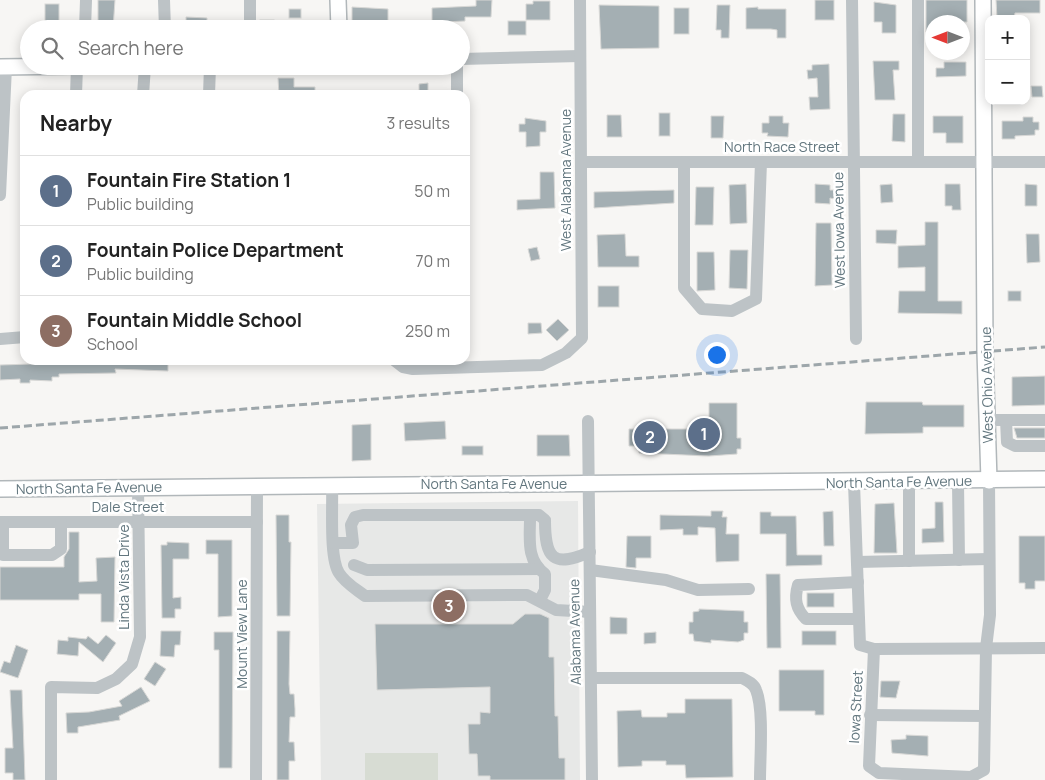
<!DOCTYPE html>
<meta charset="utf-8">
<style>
:root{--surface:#fff;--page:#f6f6f6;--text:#222;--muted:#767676;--line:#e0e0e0;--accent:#2563eb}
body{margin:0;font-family:Manrope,sans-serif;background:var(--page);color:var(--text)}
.controls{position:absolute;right:15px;top:15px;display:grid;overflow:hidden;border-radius:10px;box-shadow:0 2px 12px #0003}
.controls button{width:45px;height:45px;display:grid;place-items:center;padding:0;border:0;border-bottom:1px solid var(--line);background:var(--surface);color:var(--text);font:25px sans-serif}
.compass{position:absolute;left:925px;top:15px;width:45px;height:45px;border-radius:50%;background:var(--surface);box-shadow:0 2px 12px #0003;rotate:270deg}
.you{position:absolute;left:716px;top:354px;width:18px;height:18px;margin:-12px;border:4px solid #fff;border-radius:50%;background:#1a73e8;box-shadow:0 0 0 8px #1a73e833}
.badge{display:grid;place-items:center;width:32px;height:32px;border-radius:50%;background:var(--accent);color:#fff;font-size:16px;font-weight:700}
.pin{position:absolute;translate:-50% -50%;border:2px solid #fff;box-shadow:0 1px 5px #0006}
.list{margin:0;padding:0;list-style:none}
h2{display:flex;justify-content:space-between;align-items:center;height:65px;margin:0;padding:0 20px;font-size:21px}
h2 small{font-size:16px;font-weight:400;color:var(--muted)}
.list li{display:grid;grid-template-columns:32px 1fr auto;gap:15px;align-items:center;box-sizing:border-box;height:70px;padding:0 20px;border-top:1px solid var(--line)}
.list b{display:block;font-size:19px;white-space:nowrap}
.list p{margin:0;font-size:16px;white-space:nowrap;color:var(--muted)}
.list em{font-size:16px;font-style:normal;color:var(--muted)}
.icon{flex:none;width:28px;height:28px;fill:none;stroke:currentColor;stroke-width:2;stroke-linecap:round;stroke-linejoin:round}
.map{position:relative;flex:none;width:1045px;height:780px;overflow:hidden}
.search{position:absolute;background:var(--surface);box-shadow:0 2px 12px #0003;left:20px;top:20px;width:450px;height:55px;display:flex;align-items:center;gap:12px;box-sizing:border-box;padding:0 18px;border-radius:28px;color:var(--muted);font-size:19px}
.panel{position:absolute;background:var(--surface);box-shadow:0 2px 12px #0003;left:20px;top:90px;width:450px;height:275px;border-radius:15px}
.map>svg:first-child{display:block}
</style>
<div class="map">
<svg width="1045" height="780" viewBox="0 0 1045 780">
<rect width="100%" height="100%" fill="#f7f6f4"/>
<!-- built -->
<polygon fill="#e7e8e7" points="578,501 580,780 321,780 317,504"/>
<!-- green -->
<rect fill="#d7dcd3" x="365" y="753" width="73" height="27"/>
<!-- building -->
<g fill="#a4afb3" stroke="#d8d8d6">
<polygon points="98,0 115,0 113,29 98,29"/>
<polygon points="476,0 492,0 491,17 465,17 465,21 444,22 444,29 432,29 432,8 476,6"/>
<rect x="815" y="0" width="19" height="20"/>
<polygon points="926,0 967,0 967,22 932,22 932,32 926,32"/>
<polygon points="996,0 1040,0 1040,13 1015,13 1014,19 997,19"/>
<polygon points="533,1 550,1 550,20 526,20 526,4 533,4"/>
<polygon points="874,2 896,5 896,33 882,33 882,22 874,22"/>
<rect x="45" y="4" width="14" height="25"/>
<polygon points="599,5 659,6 659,48 601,49"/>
<polygon points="717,5 730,5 729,38 721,38 721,30 716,30"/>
<polygon points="352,7 388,9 388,29 374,29 374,23 352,23"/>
<polygon points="758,7 758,9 786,9 786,38 777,38 777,30 771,29 746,29 746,8"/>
<rect x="674" y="8" width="15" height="26"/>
<rect x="289" y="9" width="12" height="9"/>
<polygon points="186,17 207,18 207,29 186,29"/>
<rect x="260" y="20" width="14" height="9"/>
<rect x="508" y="21" width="18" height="14"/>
<polygon points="873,61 899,61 899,70 893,70 895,100 875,100"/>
<polygon points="944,62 966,62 966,76 936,77 936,68 944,68"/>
<polygon points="829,64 830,109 810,110 809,97 818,97 817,78 808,79 807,70 812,70 812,65"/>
<polygon points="278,78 294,78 294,87 315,87 315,95 279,95"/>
<polygon points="428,83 428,93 419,93 419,84"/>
<polygon points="1031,86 1042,86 1043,97 1032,97"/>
<rect x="659" y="113" width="11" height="23"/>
<polygon points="893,114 905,114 905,142 892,141"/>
<polygon points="607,115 621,115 622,137 607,137"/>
<polygon points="711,116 724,116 723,138 711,138"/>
<polygon points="769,116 783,116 783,123 789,123 788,137 767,136 768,133 762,133 762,123 769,123"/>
<polygon points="933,116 963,116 963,143 946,143 946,133 933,133"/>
<polygon points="1023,117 1033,117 1033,122 1039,122 1039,130 1035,130 1035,135 1015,136 1015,139 1002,139 1002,121 1023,121"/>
<polygon points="525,118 546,121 546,132 540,132 540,146 526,147 526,132 519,132 519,124 525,124"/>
<polygon points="540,172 554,172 555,208 517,210 517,200 540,199"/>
<polygon points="746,184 747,223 730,224 729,185"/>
<polygon points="815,184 830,185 830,190 834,190 834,199 830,198 830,204 815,203"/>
<polygon points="892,184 893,202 881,203 880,185"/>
<polygon points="945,184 960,184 961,210 952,210 952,206 945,206"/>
<polygon points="1025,184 1037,185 1037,206 1025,206"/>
<polygon points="696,187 714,187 713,225 695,225"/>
<polygon points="674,190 674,203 594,208 594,192"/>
<polygon points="925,222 938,222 938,301 962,301 962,314 898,313 899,291 925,291 925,267 898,268 898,246 925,245"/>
<polygon points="816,223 831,223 832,285 815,286"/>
<polygon points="876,230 897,230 896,244 876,243"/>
<polygon points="625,234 626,256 639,256 639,267 598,267 597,235"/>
<polygon points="1026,234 1039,234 1040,262 1027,263"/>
<polygon points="537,247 540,259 531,261 528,249"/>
<polygon points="730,250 748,250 747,289 729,288"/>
<polygon points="697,252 714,252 715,290 697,291"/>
<rect x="598" y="286" width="21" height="21"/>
<rect x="1008" y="291" width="13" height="10"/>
<polygon points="558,319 569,330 557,341 546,330"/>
<polygon points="528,323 541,323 542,333 528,334"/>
<polygon points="95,360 168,360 168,371 115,369 116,373 59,374 59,377 52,377 52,381 30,380 30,383 20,383 20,379 0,380 0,365 95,362"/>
<polygon points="1045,376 1045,405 1012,406 1012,377"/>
<polygon points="866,402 922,402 923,405 964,405 964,427 923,427 923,433 865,434"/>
<polygon points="709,403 737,403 737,438 741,438 741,449 737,449 737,454 709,456 639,453 639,446 629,446 629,429 709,429"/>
<polygon points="445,421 446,439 405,441 404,423"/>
<polygon points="371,424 371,460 352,461 352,425"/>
<polygon points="1014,428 1045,428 1045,438 1017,438"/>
<polygon points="537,435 569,435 570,456 537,456"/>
<rect x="462" y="446" width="21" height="9"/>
<polygon points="935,502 943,502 944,542 922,543 922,529 935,528"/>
<polygon points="894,503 897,553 874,553 875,504"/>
<polygon points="711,511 723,511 722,517 727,517 726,534 739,534 739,561 716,562 715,528 698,527 698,535 683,535 683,529 660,530 660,515 711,516"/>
<polygon points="833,511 834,546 824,546 823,512"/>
<polygon points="760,512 771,512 771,516 796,516 797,555 822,555 822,565 786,566 786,534 760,534"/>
<polygon points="276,515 289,515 289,542 291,542 290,616 277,616"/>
<polygon points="69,532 79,532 79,582 97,581 96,558 115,557 114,622 101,622 101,594 79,594 79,600 0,600 0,567 64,567 64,557 69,549"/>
<polygon points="627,536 651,536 651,558 636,558 636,568 626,567"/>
<polygon points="1019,536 1045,536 1045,581 1035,581 1035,589 1025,589 1025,583 1019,583"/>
<polygon points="206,540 232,540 232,616 218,617 218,554 206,554"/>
<polygon points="167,542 189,543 189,559 173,559 173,598 181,597 181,609 175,609 175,618 162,618 161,545 167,545"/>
<polygon points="766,574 780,574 781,648 767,648"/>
<rect x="807" y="593" width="27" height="14"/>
<polygon points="699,609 744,611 744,622 748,622 748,633 744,633 744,640 738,642 711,640 711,643 694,641 693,634 689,634 689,622 693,622 693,612 699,611"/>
<polygon points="525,614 540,614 549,618 549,657 554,657 555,716 558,716 559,758 565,758 565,780 490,780 490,776 478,776 477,754 469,754 468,724 480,724 480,712 490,713 490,687 377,690 375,624 513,624"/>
<polygon points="610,617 627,618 627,634 610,634"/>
<polygon points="161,631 181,631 180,645 175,645 174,657 160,656"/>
<polygon points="277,631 290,631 289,684 290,694 294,694 295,709 295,717 290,717 289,742 294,742 295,761 289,761 289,780 277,780"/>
<rect x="802" y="631" width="34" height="14"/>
<polygon points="214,632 233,632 232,768 219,768 219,650 214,650"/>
<polygon points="656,632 656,643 644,644 644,633"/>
<polygon points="106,635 116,643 103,662 79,642 78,656 57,654 58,640 68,641 68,637 86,639 88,636 98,644"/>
<polygon points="16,645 28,650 18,678 0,672 4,661 10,663"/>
<polygon points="155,662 166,669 155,686 144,679"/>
<polygon points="779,670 824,670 824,715 815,715 815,711 779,711"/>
<polygon points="881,681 900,681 896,698 880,697"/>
<polygon points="141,687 150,701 119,716 120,720 78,727 78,733 67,733 66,713 89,712 122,706 119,701"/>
<polygon points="10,690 22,690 25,780 13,780 13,773 5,773 5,748 13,748"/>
<polygon points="685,699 732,699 733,777 686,778 685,765 666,765 666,761 642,761 642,766 618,767 617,711 641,710 642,717 667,717 667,713 685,713"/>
<polygon points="906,735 928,736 928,756 892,753 891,740 906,739"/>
</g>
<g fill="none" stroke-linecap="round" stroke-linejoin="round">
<!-- major casing -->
<g stroke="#b1b7ba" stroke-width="18">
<g id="major">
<polyline points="338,0 339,29"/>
<polyline points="983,0 985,351 989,481"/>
<polyline points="0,67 78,66"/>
<polyline points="0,489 1045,479"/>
</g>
</g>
<!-- minor -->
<g stroke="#bdc3c6" stroke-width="12">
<polyline points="164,0 165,29"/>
<polyline points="250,0 250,29"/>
<polyline points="852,0 856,339"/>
<polyline points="918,0 918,162"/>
<polyline points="85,29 86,0"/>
<polyline points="461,59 580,56"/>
<polyline points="457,66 457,95"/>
<polyline points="76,95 77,66"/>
<polyline points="143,95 145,66"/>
<polyline points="209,95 210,66"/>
<polyline points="581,162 1045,162"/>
<polyline points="684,162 684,288 702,309 732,311 756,299 761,162"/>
<polyline points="0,195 6,67"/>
<polyline points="0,339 25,337"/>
<polyline points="394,360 403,367 413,369 542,365 566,353 582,338 580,0"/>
<polyline points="987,420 1045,420"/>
<polyline points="1006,420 1007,442 1015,446 1045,446"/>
<polyline points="588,421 592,780"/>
<polyline points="909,482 909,561"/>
<polyline points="958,482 959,560"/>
<polyline points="854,483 860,645 874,649 1045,648"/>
<path d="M332,485C333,506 329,558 339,573C345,583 356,589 365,596L527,595L556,610L590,612"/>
<path d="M527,515L530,518C530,539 526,560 545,574V590L540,600"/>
<polyline points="0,522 257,522"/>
<polyline points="3,522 3,555 52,555 61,549 61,522"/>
<path d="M333,543H353L351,525L355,517L363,515H539L545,520C545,559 553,568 590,552"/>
<polyline points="857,562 989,559"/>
<polyline points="354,565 367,570 539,569"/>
<polyline points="590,570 666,580 698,590 749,589"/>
<path d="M858,582L798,585C794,599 796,609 806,619H859"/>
<polyline points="874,649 869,766 879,773 971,777 984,770 986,648 990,615 989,481"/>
<path d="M591,678H742C748,681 754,684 756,690C764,709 760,758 760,780"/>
<polyline points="870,715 984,716"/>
<polyline points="51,780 51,687 97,688 116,679 132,664 140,637 138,487"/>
<polyline points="256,780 257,487"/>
</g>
<!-- major -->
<use href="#major" stroke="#fff" stroke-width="15"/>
<!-- rail -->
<polyline stroke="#9da6aa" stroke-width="3" stroke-dasharray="8 4" stroke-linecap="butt" points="0,428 1045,347"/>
</g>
<g text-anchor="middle" stroke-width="5" stroke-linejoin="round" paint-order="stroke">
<!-- street labels -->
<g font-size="14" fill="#62767e" stroke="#fff">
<text x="782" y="152">North Race Street</text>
<text transform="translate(566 180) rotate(-90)" y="5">West Alabama Avenue</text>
<text transform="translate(839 230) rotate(-91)" y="5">West Iowa Avenue</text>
<text transform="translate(987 385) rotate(-91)" y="5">West Ohio Avenue</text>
<text transform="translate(899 482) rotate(-1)" y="5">North Santa Fe Avenue</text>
<text x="494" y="489">North Santa Fe Avenue</text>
<text transform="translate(89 488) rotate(-1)" y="5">North Santa Fe Avenue</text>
<text x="128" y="512">Dale Street</text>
<text transform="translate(124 577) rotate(-90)" y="5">Linda Vista Drive</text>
<text transform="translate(575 632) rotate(-91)" y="5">Alabama Avenue</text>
<text transform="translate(242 634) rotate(-90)" y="5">Mount View Lane</text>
<text transform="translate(856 707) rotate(-87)" y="5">Iowa Street</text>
</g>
</g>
</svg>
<div class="controls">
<button>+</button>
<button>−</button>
</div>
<svg class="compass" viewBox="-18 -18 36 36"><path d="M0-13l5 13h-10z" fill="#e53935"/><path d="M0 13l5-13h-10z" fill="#767676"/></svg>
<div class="you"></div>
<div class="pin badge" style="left:704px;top:434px;background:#5c6f8a">1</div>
<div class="pin badge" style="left:650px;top:437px;background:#5c6f8a">2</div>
<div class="pin badge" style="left:449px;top:606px;background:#8d6e63">3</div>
<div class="search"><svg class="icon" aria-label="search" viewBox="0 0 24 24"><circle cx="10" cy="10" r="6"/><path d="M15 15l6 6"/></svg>Search here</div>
<section class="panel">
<h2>Nearby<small>3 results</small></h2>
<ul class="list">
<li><span class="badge" style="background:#5c6f8a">1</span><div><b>Fountain Fire Station 1</b><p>Public building</p></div><em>50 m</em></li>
<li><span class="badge" style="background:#5c6f8a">2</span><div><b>Fountain Police Department</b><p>Public building</p></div><em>70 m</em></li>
<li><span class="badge" style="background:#8d6e63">3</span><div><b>Fountain Middle School</b><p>School</p></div><em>250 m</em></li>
</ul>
</section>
</div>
